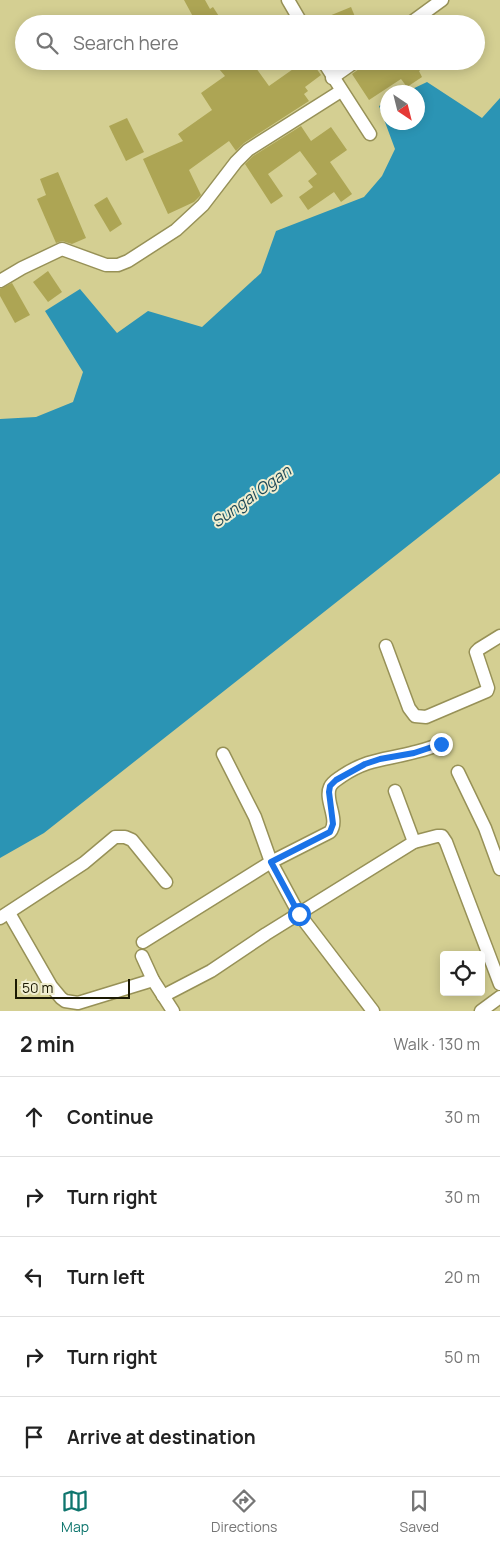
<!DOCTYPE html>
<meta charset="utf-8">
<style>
:root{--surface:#fff;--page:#f2f2f2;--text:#222;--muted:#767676;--line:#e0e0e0;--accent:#0f766e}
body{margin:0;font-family:Manrope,sans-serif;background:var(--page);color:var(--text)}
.controls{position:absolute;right:15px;bottom:15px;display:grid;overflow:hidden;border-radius:5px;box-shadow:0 2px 12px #0003}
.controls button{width:45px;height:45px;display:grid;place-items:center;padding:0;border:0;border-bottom:1px solid var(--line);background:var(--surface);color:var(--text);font:25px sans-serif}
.compass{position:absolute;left:380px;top:85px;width:45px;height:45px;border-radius:50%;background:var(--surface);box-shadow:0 2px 12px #0003;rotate:145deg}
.scale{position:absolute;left:15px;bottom:12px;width:115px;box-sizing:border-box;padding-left:5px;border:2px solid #1b1902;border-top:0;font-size:14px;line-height:18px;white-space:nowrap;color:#1b1902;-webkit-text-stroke:4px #f0eed0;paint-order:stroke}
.stop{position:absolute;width:15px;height:15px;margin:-11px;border:4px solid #1a73e8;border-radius:50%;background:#fff}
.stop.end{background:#1a73e8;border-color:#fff;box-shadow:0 1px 5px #0008}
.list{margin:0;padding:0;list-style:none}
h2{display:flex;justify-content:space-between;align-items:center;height:65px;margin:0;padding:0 20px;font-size:21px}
h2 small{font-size:16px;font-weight:400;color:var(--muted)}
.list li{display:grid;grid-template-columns:32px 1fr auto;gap:15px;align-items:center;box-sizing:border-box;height:80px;padding:0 20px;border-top:1px solid var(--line)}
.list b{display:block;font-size:19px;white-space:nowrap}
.list em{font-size:16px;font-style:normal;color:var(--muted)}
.icon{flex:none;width:28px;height:28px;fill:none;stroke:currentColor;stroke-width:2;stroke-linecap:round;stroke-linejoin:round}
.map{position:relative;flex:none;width:500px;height:1011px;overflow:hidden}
.search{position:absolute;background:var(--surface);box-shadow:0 2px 12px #0003;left:15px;right:15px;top:15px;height:55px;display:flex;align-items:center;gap:12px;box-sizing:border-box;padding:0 18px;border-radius:28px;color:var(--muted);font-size:19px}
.sheet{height:465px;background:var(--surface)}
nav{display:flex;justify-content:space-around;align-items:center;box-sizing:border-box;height:70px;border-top:1px solid var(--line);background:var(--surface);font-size:14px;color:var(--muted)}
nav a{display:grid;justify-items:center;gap:2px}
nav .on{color:var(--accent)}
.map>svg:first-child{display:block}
</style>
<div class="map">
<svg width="500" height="1011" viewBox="0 0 500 1011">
<rect width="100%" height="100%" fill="#d4cf92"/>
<!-- water -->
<polygon fill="#2b94b4" points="427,82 482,118 500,98 500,473 44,833 0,858 0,419 36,417 73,402 83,372 45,311 80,289 117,333 148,311 202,327 261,273 276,231 364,197 382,176 395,149 379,106 387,102 388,122 418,122 418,92 406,92"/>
<!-- building -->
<g fill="#ada554">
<polygon points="184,0 205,0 210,9 213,7 224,24 197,24"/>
<polygon points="351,7 358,24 312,24 312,23"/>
<polygon points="218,61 251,61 269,86 296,67 292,61 311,61 321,75 305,87 308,91 304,94 309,101 244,143 236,151 229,141 189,170 201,195 194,202 168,214 143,159 183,141 178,134 212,110 201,93 225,76 219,69 222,67"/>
<polygon points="370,61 433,61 419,71 422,77 407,87 401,79 369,100 352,74"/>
<polygon points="127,118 144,152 126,161 109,126"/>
<polygon points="301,126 311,141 331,127 347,150 330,162 352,194 341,202 334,192 308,210 299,197 313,187 308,181 317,174 300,151 268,174 283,196 271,204 245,164 253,156"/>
<polygon points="58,172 86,238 72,244 62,241 56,243 37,199 46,195 40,179"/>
<polygon points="107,197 122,224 110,232 94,205"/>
<polygon points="48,271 62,292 48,302 33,282"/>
<polygon points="12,283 30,315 15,323 0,296 0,289"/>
</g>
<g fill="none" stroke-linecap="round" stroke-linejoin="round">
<!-- minor casing -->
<g stroke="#979157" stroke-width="15">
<g id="minor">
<polyline points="288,0 302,24"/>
<polyline points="409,24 442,0"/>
<polyline points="323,61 370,134"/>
<polyline points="332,78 356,61"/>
<polyline points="0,281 22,268 62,249 106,265 118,265 128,261 176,230 203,205 236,162 248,150 341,91"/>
<polyline points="386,646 409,708 415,716 426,717 487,691 488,688 476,652 479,649 500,636"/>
<polyline points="223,754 255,817 271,862 299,914 373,1011"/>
<polyline points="458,772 485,828 500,869"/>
<polyline points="395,791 414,842"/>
<polyline points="9,913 51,986 61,998 65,1001 78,1003 153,980"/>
<polyline points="0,918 84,863 115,837 125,837 132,840 166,882"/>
<path d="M143,942L271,862L330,832C340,820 324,800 330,787C332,782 338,779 342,776C369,758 386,760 415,752C424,750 432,747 441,744"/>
<polyline points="142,956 153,980 173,1011"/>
<polyline points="163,996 211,971 266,934 414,842 437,836 442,836 446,842 500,984"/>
<polyline points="481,1011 500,997"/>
</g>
</g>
<!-- minor -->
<use href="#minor" stroke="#fff" stroke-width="12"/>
</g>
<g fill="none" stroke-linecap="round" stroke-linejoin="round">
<!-- route -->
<polyline stroke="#1a73e8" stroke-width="6" points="299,914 271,862 330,832 333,824 329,792 330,786 336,780 365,764 380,759 414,753 441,744"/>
</g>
<g text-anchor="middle" stroke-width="4" stroke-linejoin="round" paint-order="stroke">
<!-- water labels -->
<g font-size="16" font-style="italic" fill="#1e4958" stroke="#f0eed0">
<text transform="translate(251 496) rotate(-36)" y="6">Sungai Ogan</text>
</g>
</g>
</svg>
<div class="controls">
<button><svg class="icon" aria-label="locate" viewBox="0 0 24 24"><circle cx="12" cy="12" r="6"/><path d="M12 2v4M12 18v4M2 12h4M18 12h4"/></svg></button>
</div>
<svg class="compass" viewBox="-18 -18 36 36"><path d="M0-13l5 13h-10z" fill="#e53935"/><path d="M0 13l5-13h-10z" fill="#767676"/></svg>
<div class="scale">50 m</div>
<div class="stop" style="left:299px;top:914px"></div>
<div class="stop end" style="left:441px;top:744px"></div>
<div class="search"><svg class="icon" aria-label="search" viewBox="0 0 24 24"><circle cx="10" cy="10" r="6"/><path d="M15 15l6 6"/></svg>Search here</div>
</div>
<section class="sheet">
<h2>2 min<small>Walk · 130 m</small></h2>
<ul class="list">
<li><svg class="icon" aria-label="ahead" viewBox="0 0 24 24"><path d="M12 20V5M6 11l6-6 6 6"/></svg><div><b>Continue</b></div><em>30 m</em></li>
<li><svg class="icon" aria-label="right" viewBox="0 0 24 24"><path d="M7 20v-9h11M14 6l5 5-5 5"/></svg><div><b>Turn right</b></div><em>30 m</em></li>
<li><svg class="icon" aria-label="left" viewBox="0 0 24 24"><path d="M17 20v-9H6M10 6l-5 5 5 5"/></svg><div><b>Turn left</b></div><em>20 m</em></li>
<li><svg class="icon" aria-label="right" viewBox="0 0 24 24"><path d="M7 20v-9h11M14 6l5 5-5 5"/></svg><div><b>Turn right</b></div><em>50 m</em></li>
<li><svg class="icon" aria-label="arrive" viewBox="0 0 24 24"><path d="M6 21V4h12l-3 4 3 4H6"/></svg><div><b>Arrive at destination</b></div></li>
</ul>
</section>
<nav>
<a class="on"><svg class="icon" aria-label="map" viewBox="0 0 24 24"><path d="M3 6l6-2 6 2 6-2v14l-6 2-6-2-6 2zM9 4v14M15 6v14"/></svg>Map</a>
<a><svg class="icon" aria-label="directions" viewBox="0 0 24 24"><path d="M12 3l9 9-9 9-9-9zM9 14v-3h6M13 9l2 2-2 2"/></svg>Directions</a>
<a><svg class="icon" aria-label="saved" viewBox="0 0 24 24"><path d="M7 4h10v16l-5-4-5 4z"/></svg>Saved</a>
</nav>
